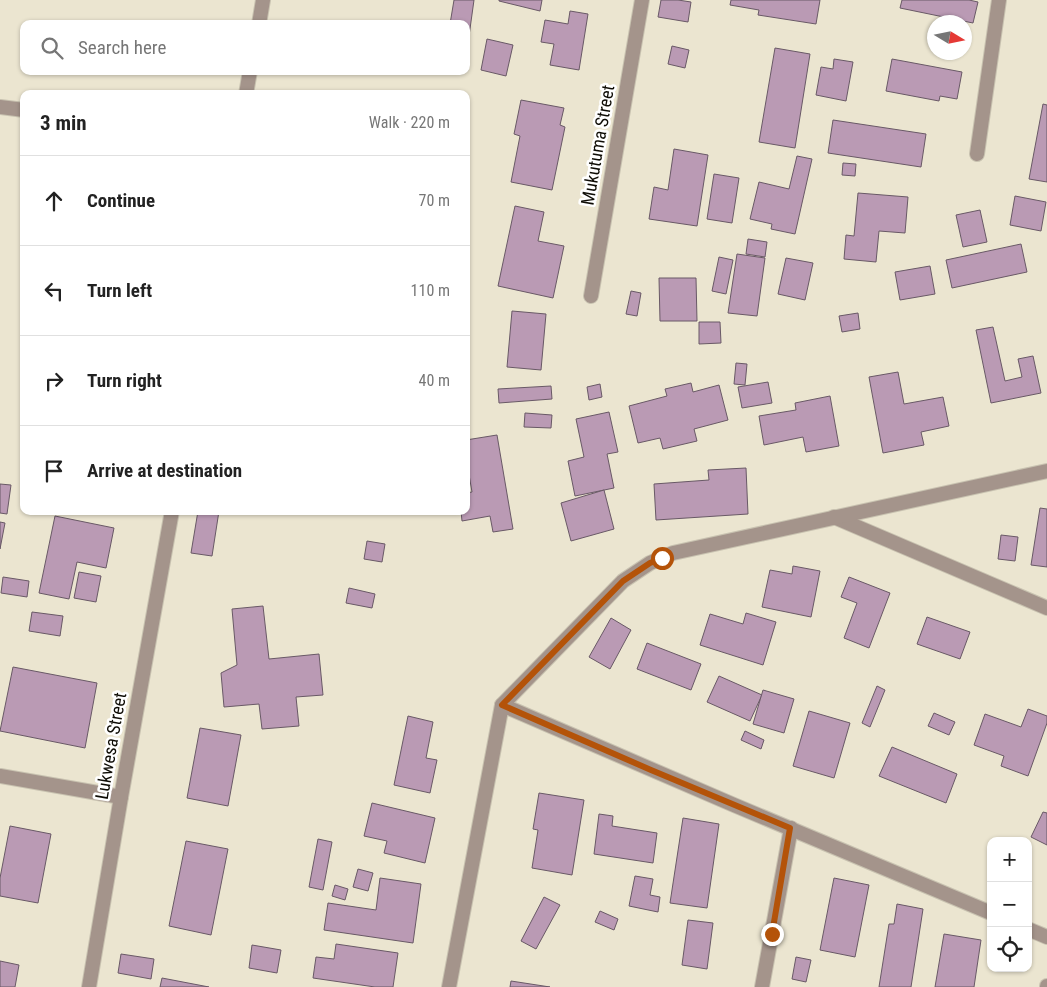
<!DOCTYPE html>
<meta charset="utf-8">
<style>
:root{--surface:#fff;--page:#f2f2f2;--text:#222;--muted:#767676;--line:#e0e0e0}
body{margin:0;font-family:"Roboto Condensed",sans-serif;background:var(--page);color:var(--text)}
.controls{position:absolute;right:15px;bottom:15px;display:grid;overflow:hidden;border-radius:10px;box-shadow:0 1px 4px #0004}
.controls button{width:45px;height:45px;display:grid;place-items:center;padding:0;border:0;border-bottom:1px solid var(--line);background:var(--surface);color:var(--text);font:25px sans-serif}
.compass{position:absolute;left:927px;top:15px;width:45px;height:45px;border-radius:50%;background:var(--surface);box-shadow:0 1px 4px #0004;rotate:100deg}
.stop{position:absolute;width:15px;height:15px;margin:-11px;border:4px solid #b45309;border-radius:50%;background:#fff}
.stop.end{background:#b45309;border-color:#fff;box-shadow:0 1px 5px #0008}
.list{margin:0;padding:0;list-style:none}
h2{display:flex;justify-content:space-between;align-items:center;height:65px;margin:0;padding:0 20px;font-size:21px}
h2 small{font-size:16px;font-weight:400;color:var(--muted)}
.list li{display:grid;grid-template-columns:32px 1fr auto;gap:15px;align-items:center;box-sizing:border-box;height:90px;padding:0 20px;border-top:1px solid var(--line)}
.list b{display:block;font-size:19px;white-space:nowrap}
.list em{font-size:16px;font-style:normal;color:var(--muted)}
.icon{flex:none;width:28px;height:28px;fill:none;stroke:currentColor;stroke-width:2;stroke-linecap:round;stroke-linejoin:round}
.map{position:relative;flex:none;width:1047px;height:987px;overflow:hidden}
.search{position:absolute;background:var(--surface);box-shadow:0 1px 4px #0004;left:20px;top:20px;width:450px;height:55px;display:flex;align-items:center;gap:12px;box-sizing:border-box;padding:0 18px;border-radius:10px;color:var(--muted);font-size:19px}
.panel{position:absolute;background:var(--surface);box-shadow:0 1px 4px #0004;left:20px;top:90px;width:450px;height:425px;border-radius:10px}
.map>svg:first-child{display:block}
</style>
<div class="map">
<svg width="1047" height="987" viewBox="0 0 1047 987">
<rect width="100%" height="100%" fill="#ebe5d0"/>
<!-- building -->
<g fill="#ba9ab4" stroke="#695966">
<polygon points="454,0 474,0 469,36 466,35 466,24 450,24"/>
<polygon points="499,0 542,0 540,11 499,1"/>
<polygon points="661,0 678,0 691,2 688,22 658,17"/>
<polygon points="731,0 820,0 816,24 758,15 759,10 730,5"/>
<polygon points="902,0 969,0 978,2 973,23 900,8"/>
<polygon points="570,11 588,14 579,70 550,65 554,44 541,42 545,20 568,24"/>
<polygon points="487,39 513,45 506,76 481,70"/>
<polygon points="672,46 689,50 685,68 668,64"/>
<polygon points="775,48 810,54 795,148 759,142"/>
<polygon points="834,59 853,62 846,101 816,95 821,67 833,69"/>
<polygon points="892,59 962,72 957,99 940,96 939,101 886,91"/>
<polygon points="521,100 564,108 560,125 565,127 552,190 511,182 520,136 514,134"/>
<polygon points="1043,104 1047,105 1047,182 1029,179"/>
<polygon points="833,120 926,134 921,167 828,153"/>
<polygon points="674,149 708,155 697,226 649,219 654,187 668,190"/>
<polygon points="797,156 812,159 795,234 771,229 772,224 750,219 759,182 789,189"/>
<polygon points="843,163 856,164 855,176 842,175"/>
<polygon points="714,174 739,178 732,223 707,219"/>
<polygon points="858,193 908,197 905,233 879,231 876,262 844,259 846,235 854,236"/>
<polygon points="1015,196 1046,202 1041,231 1010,225"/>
<polygon points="515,206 544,212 538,241 564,246 553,298 498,286"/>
<polygon points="980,210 987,242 963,247 956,215"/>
<polygon points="748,239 767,242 765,257 746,254"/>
<polygon points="1021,244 1027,272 952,288 946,260"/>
<polygon points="737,254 765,258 757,316 728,313"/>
<polygon points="719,257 733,260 726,294 712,291"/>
<polygon points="786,258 813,263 805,300 778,294"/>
<polygon points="930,266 935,294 900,300 895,272"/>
<polygon points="659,278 696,278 697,321 660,321"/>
<polygon points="631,291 641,293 637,316 626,314"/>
<polygon points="512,311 546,314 541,370 507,367"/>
<polygon points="858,313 860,329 842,332 839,316"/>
<polygon points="699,322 720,322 721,343 699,344"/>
<polygon points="993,327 1005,381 1022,377 1018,359 1033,356 1041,393 991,403 976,330"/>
<polygon points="736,363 747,364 745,385 734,384"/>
<polygon points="898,372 904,404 943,397 949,426 921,432 924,445 883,453 869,377"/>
<polygon points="768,382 772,403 742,408 738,387"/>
<polygon points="691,383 693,392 719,385 728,420 694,429 697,441 663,449 660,438 638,443 629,406 667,396 665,389"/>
<polygon points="600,384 602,397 589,400 587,387"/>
<polygon points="551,386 552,399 499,403 498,389"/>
<polygon points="830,396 839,446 806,452 803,437 764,445 759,416 796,410 795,403"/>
<polygon points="609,412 618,452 607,454 614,488 575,496 568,461 584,457 576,419"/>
<polygon points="525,413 552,415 551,428 524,427"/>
<polygon points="497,435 513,529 493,532 490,516 462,521 461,511 466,511 466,493 472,492 466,457 466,440"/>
<polygon points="746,468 748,514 656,520 654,484 709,480 708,470"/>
<polygon points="0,484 11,485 7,514 0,513"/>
<polygon points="604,490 614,529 571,541 561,503"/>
<polygon points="1040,508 1047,509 1047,567 1031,565"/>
<polygon points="198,511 219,511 212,556 191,553"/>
<polygon points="55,516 114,528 106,568 77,562 69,599 39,593"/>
<polygon points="0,522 5,523 0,549"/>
<polygon points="1001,535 1018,537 1015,561 998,559"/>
<polygon points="367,541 385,544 382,562 364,559"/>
<polygon points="793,566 820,571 811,617 762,607 770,570 792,574"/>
<polygon points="79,572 101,576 96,602 74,598"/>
<polygon points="3,577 29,581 27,597 1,593"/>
<polygon points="849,577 890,593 869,648 844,638 857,603 841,597"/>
<polygon points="349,588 375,594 372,608 346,603"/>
<polygon points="263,606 269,659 319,654 323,695 296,697 299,726 262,729 259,704 224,707 221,673 237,665 232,609"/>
<polygon points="32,612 63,616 60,636 29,631"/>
<polygon points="746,613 776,622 763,665 700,645 710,614 743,624"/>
<polygon points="927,617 970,632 960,659 917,644"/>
<polygon points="611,618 631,630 610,669 589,657"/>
<polygon points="647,643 701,664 691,690 637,669"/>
<polygon points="13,667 97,683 85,748 0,731"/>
<polygon points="719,676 762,695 750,721 707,702"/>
<polygon points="877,686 885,690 870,727 862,723"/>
<polygon points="763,690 794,699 784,733 753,724"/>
<polygon points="1028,709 1047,716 1047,723 1028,776 1001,766 1004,756 974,745 985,714 1021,727"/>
<polygon points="809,711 850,723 834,778 793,766"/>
<polygon points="934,713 955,722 949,735 928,726"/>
<polygon points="408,716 433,722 426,758 437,760 430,793 394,785"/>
<polygon points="200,728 241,735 228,806 187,798"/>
<polygon points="745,731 764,740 761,749 741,740"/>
<polygon points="892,747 957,774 946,803 879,776"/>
<polygon points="539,793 584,800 572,875 532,868 538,830 533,829"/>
<polygon points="372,803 435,818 425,863 384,853 387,841 364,836"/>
<polygon points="1043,812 1047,813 1047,845 1031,837"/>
<polygon points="599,814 613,816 612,826 657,833 653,863 594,854"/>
<polygon points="683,818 719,824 707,908 670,903"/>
<polygon points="10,826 51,834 38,903 0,896 0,878"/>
<polygon points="318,839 332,842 323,890 309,887"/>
<polygon points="186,841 228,849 211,935 169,926"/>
<polygon points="358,869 373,873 368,891 353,887"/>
<polygon points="635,876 653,879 650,895 660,897 658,912 629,906"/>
<polygon points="380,878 421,884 413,943 324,930 328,903 376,910"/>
<polygon points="834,878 869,885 855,957 820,950"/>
<polygon points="335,885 348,889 345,900 332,896"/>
<polygon points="544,897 560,905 536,949 521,941"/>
<polygon points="897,904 923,909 911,987 879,987 889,924 894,924"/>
<polygon points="600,911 618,919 614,930 595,922"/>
<polygon points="688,920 713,923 707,969 682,965"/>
<polygon points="944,934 981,940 974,987 935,987"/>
<polygon points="336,944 398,953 393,987 375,987 313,978 316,957 334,959"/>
<polygon points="252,945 281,950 277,973 249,968"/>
<polygon points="121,954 154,959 151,979 118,973"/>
<polygon points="796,957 811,960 806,982 792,979"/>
<polygon points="0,961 19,965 15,987 0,987"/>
<polygon points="162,978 209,987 160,987"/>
<polygon points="511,981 550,987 510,987"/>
</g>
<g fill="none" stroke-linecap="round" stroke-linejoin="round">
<!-- minor casing -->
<g stroke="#c8c2b0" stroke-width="16">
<g id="minor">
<polyline points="259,24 263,0"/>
<polyline points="246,94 250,71"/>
<polyline points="0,107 24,110"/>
<polyline points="977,154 999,0"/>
<polyline points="591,296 642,0"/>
<polyline points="834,517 1047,608"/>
<polyline points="502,705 734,805 991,913"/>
<polyline points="0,776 121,797"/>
<polyline points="1028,929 1047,937"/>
<polyline points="89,987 121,797 172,511"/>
<polyline points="449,987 502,705 623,581 650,563 673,553 1047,471"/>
<polyline points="762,987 791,828"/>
<polyline points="1047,987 1047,986"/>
</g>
</g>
<!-- minor -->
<use href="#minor" stroke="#a4948b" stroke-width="14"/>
</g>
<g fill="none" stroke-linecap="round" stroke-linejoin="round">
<!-- route -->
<polyline stroke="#b45309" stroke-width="6" points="662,558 650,563 623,581 502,705 651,770 790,828 772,934"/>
</g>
<g text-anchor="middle" stroke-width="5" stroke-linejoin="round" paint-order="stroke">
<!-- street labels -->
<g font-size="18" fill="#0e0c05" stroke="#fff">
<text transform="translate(598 145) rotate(-80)" y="6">Mukutuma Street</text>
<text transform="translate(111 746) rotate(-80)" y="6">Lukwesa Street</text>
</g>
</g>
</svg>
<div class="controls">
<button>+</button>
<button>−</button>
<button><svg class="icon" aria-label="locate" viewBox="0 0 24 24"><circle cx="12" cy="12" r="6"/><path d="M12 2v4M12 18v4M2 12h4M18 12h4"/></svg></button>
</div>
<svg class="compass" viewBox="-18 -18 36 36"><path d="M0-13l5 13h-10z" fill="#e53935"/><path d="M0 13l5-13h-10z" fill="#767676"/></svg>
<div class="stop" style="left:662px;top:558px"></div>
<div class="stop end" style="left:772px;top:934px"></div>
<div class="search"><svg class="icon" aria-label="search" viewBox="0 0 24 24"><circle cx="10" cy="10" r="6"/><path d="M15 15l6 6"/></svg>Search here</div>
<section class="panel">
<h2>3 min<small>Walk · 220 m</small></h2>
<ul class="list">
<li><svg class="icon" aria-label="ahead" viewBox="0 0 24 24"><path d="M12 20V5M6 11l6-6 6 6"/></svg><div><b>Continue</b></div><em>70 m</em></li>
<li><svg class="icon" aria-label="left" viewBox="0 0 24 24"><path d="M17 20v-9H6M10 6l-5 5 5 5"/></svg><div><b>Turn left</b></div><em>110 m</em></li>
<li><svg class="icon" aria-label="right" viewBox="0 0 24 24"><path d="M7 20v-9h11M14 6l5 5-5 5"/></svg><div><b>Turn right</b></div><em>40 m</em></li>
<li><svg class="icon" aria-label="arrive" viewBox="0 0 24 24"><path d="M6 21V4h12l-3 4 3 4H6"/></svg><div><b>Arrive at destination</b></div></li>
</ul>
</section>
</div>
